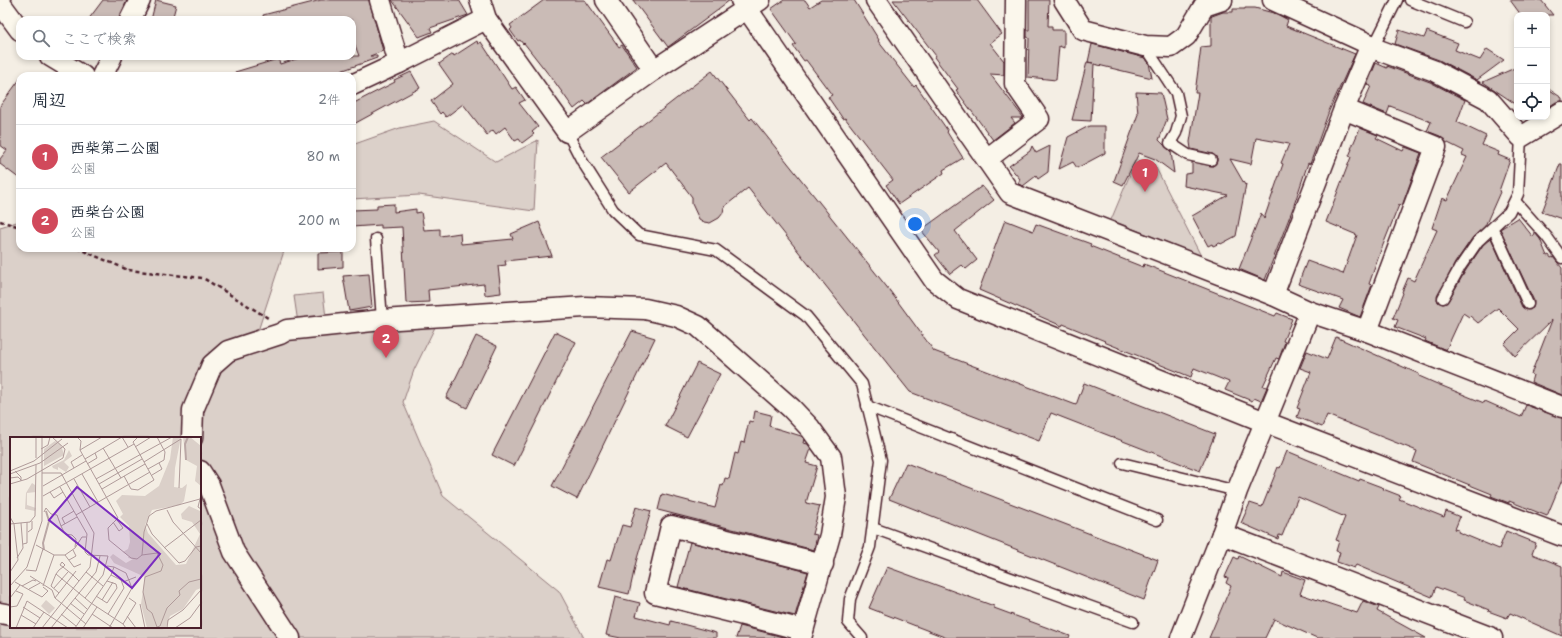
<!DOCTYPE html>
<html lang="ja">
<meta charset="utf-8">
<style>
:root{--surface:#fff;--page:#f2f2f3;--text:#1f2937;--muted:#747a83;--line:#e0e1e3;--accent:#d1495b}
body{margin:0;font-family:"Shantell Sans","Klee One",sans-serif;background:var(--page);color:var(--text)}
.controls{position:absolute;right:12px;top:12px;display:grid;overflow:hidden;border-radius:8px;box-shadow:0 2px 6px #0003}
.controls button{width:36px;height:36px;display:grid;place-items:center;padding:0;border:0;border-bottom:1px solid var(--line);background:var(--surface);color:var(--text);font:20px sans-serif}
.you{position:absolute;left:915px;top:224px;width:14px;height:14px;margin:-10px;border:3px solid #fff;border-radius:50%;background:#1a73e8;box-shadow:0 0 0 6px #1a73e833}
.badge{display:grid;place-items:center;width:26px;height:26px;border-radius:50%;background:var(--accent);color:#fff;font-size:13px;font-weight:700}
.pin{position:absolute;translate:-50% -33px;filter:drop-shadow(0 1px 2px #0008)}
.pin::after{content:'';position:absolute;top:21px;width:14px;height:12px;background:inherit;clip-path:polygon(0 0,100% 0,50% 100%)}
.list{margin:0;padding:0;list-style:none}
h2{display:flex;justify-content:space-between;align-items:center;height:52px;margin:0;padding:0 16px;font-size:17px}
h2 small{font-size:13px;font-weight:400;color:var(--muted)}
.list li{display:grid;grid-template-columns:26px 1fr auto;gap:12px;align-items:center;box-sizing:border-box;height:64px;padding:0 16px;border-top:1px solid var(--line)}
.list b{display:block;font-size:15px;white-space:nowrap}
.list p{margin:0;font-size:13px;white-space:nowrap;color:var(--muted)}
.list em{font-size:13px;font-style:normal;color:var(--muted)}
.icon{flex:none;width:22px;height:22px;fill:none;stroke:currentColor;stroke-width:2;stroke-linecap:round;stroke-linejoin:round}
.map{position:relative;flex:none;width:1562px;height:638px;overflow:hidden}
.search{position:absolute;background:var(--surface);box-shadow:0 2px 6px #0003;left:16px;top:16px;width:340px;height:44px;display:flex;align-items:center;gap:10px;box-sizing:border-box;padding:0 14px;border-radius:12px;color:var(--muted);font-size:15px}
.panel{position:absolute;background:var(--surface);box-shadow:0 2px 6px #0003;left:16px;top:72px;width:340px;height:180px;border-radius:12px}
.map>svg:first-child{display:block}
</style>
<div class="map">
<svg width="1562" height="638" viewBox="0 0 1562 638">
<rect width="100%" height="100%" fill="#f4eee4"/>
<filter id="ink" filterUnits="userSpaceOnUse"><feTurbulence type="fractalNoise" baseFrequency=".025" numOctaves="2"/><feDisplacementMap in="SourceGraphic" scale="8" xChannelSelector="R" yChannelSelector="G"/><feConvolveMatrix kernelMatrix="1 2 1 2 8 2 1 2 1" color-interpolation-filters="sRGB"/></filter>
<g filter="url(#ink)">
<!-- green -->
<g fill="#dbd0c9" stroke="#92787a" fill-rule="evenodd">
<polygon points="434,121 496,162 538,140 534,211 419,195 352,199 352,145 400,128"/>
<polygon points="1136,160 1154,164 1201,256 1111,220"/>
<path d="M20,221V248H285L256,337L299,330L294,296L323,293L327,326L438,321L414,370L403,402L443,496L559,591L584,638H0V227ZM11,438H200V627H11Z"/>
</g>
<!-- building -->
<g fill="#cabbb6" stroke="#4a1f2b">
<polygon points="103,0 127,0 119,20 88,20"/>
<polygon points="156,0 176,5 172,20 151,20"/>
<polygon points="321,0 369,0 383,51 370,56 377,56 377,58 327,76 235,76 235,72 278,59 280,64 306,56 359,56 352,37 352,20 264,20 263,15"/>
<polygon points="392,0 459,0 468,15 430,28 432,32 419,37"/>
<polygon points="544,0 585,0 619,47 622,45 637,67 587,104 584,101 574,109 549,74 549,75 524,43 523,44 520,40 518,41 510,30 512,28 510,25"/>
<polygon points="633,0 730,0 718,9 718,10 668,47"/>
<polygon points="784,0 805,0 810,7 821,0 854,0 879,40 878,41 914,87 916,85 948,131 947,132 963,158 943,170 944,173 899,204 886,185 893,180 845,118 843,119 828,97 832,95 806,60 804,61 793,46 796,44 771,9"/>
<polygon points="893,0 977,0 1002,34 990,43 1004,61 1004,75 990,74 1023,117 1021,118 1011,118 1015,123 993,140 956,90 958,89 934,57 936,56"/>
<polygon points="1029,0 1049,0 1048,26 1052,26 1052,30 1064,30 1064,48 1059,46 1056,80 1028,77 1029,38 1027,37 1027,30 1029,30"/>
<polygon points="1510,0 1541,0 1553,15 1521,15"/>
<polygon points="1245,8 1255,8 1277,14 1288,20 1286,26 1355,54 1329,111 1310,164 1308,163 1293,208 1265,280 1239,269 1261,213 1264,219 1283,164 1281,163 1289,144 1256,138 1251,164 1230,159 1245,185 1246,184 1236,236 1221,244 1220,243 1213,246 1212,244 1208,246 1192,216 1228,195 1184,186 1185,174 1192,173 1192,162 1213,166 1217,161 1217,158 1213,154 1191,149 1190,142 1198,93 1195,93 1201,47 1211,46 1211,17 1212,16 1223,12 1233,12 1233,9 1245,9"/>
<polygon points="1399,30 1424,38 1427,31 1432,33 1458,43 1455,50 1480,60 1487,49 1504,60 1477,80 1439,60 1395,44"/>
<polygon points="477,41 478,44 481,42 512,89 516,87 525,100 519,103 538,127 532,132 534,134 522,143 519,139 515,141 505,127 496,134 493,130 487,135 463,104 446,117 442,112 440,114 431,101 453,84 439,64 453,54 454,56"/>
<polygon points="1092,44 1145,58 1149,63 1152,78 1094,64 1091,121 1072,120 1087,62 1093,63 1088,62"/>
<polygon points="1376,63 1387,68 1387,66 1430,82 1465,100 1457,122 1486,136 1482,145 1499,152 1498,155 1510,160 1499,191 1500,192 1485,226 1473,237 1455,263 1437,299 1438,302 1443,304 1448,301 1466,270 1483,245 1491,238 1522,307 1527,310 1533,308 1534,301 1500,229 1518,218 1533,237 1535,233 1540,239 1547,256 1549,255 1551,258 1553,257 1562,268 1562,395 1531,382 1533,375 1531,374 1552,320 1515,356 1504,344 1519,329 1498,308 1478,323 1470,316 1469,317 1463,313 1446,350 1425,341 1426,339 1395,327 1398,320 1393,318 1403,293 1402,292 1408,278 1414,281 1437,230 1432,228 1442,198 1447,200 1467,157 1462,155 1464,151 1446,142 1440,136 1427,131 1431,122 1390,106 1387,114 1363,104 1371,86 1367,85"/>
<polygon points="1517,67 1517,105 1483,82"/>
<polygon points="712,71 750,120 752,118 890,291 934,351 1076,405 1084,383 1215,434 1200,471 1051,413 1039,441 910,392 748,188 724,207 723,213 719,218 710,223 704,222 699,219 692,204 692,197 666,163 629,192 601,157"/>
<polygon points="411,72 420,88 352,125 352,104 395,82 394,80"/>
<polygon points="20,79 20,179 0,164 0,159 7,150 0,145 0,106"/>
<polygon points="1547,88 1562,98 1562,101 1556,102 1547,108"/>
<polygon points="1136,92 1161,93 1167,119 1159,140 1171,152 1174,173 1155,159 1139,153 1123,185 1114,181 1138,114"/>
<polygon points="1089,126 1105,126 1105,153 1077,168 1073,162 1059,169 1068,137"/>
<polygon points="1360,128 1378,135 1376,138 1403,151 1405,147 1421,153 1402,206 1399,205 1381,250 1369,284 1372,285 1360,317 1339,308 1343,300 1298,284 1307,261 1343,274 1357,235 1326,222 1351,157 1349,156 1352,149 1351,149"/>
<polygon points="1032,146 1036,153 1050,146 1048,172 1038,179 1036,176 1023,186 1018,184 1020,179 1009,166 1030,151"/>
<polygon points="1560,164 1562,164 1562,219 1542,212"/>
<polygon points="982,186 994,200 955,231 977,260 966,269 962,265 950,274 935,255 939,252 921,230"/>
<polygon points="394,204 394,212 416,209 416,213 421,212 424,230 440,229 440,236 460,233 461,244 513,239 511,234 539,222 552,256 505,261 506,265 498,266 501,293 485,295 484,284 428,290 429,302 406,303 402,227 381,228 381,225 352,227 352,210 377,209 377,205"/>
<polygon points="1005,220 1033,231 1036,224 1091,244 1090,246 1143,267 1144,264 1275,316 1277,313 1292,319 1283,341 1285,342 1279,359 1276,358 1263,386 1267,387 1261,401 1254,398 1252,401 1225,390 1229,382 1194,368 1191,377 1104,342 1105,341 1063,324 1062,326 979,290"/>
<polygon points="343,252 343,267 318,269 318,253"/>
<polygon points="369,274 372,307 349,311 343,276"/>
<polygon points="632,331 655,338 577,499 552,486"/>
<polygon points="555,332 576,342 514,466 492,455"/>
<polygon points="476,336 497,346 467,408 446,398"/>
<polygon points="1336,337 1419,374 1419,376 1435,383 1484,403 1485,401 1521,417 1526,405 1562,418 1562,480 1547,516 1509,501 1509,503 1491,496 1492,494 1413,462 1417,451 1327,415 1322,427 1297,417 1300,409 1297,408 1311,372 1300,368 1307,351 1327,359"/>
<polygon points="697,363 720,374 687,437 665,426"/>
<polygon points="755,411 771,415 769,426 801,436 804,439 803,443 808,444 811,449 806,463 817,466 806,503 820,506 812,534 817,535 814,550 658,510 662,494 715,508 721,485 723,486 725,478 729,479 735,453 738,454 741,442 744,443 749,421 753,422"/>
<polygon points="1287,451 1359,481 1360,479 1384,488 1383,489 1401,496 1399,499 1444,517 1446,511 1460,517 1455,529 1459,530 1458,532 1499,549 1506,531 1536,543 1532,554 1562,566 1562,636 1510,613 1507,618 1488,611 1489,610 1464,600 1465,598 1436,587 1432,597 1356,565 1354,568 1337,562 1340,552 1336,551 1339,541 1336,540 1345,517 1298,497 1282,536 1279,535 1278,539 1241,523 1250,503 1262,507 1278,467 1280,468"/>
<polygon points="906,463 1158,560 1144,600 889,499"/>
<polygon points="636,507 651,511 636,562 629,594 599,587 607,559 611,560 622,525 630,527"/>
<polygon points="690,542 808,572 795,616 678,587"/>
<polygon points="1239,556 1282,577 1283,572 1305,580 1300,594 1357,613 1363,601 1379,607 1377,611 1426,638 1317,638 1274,619 1265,638 1209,638 1231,586 1226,583 1228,578 1225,577 1234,557 1238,559"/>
<polygon points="887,567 994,606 994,608 1070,636 1069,638 947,638 869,608"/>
<polygon points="615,597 640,603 636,616 670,625 671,621 716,633 716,638 621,638 606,635"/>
<polygon points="740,626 787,638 736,638"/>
</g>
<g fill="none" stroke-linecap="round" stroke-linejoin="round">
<!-- lane casing -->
<g stroke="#4a1f2b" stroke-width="13">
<g id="lane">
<polyline points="1410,0 1464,22"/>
<polyline points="1145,46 1176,93 1181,116 1176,133 1170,143 1188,155 1211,160"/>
<polyline points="1373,48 1397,0"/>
<polyline points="567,132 582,161 613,210 639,235 716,250 806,316 862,384 881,460 870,547 850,599 848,622 862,638"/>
<polyline points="1515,201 1547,237 1562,258"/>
<polyline points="1492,229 1496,234 1528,304"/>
<polyline points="376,239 382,320"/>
<polyline points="1443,298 1460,267 1478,241 1509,212 1518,194 1521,137"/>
<polyline points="867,406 1157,520"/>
<polyline points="1122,463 1237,491"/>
<polyline points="873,528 1133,622"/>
</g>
</g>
<!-- street casing -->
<g stroke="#4a1f2b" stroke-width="23">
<g id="street">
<polyline points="380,0 399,63 486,19"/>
<polyline points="480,0 486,19 567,132 654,70 760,0"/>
<polyline points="606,0 654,70"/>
<polyline points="741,0 934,280 958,299 1265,422 1562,536"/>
<polyline points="876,0 1010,193 1273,295 1310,312 1367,331 1562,407"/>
<polyline points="1064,0 1083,30 1145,46 1171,47 1186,36 1204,6 1222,0"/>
<polyline points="1273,0 1371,45 1344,109 1273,295"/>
<polyline points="0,3 20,30"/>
<polyline points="130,20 140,0"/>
<polyline points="1371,45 1373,48 1435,71 1488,99 1521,137 1562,112"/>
<polyline points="50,56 83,76"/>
<polyline points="102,76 112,56"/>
<polyline points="352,85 399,63"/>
<polyline points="1344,109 1436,147 1367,331"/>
<polyline points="987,159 1039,119 1015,84 1016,0"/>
<polyline points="192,438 193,410 212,365 228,351 280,334 287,330 382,320 585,307 645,309 676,316 698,326 791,408 810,428 831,457 836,497 830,535 801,638"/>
<polyline points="200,471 209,485 234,552 290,638"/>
<polyline points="1222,534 1492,638"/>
<polyline points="0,613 11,615"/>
<polyline points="803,630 655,593 671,526 823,564"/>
<polyline points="1181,638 1222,534 1237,491 1310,312"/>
</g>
</g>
<!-- path -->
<g stroke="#4a1f2b" stroke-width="2.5" stroke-dasharray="4 3" stroke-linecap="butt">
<polyline points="0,221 20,227"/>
<polyline points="77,248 128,270 203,278 268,318"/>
</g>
<!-- lane -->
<use href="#lane" stroke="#fbf7ec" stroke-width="10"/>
<!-- street -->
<use href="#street" stroke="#fbf7ec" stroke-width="20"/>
</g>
</g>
<!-- overview -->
<g transform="translate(10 437)">
<rect width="191" height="191" fill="#f4eee4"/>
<path d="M163,0H171L165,31L164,50L172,51L177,47L174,64L170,68L142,73L135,88L138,96L166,128L176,127L190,97L182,85L172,82L171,77L179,69L190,74L191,151L186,153L173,172L160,179L156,191H137L131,167L135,140L104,126L100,120L103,117L116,126L123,122L118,121L119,119L113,115L118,112L120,105L119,89L110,80L113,77L106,64L112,58L135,59L149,49L160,22ZM173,0H180L191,9V49L185,44L187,29L176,23ZM45,4L51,8L54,18L34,29V12ZM59,13L62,19L54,25L59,30L56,35L48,30V33L43,31L42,29L54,23ZM22,46L25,48L26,55L17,56V68L26,71L25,74L15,72L16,56ZM36,163L45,171L39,177L31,169Z" fill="#dbd0c9"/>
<path fill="none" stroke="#baa7a5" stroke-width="2" d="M176,23L175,7L178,0M34,113L33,106L39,84L36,74"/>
<path fill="none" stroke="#b09b9a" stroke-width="1" d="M67,0L71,4L70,13L108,81L98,91L99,103L121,121L127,122L132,118L134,95L139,79L146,74L190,62M125,10L141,0M93,11L111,41M31,12L38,8L40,0M70,13L92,0M26,21V0M75,22L112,0L118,10M134,25L171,2L169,51M77,27L87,21L85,16M64,31L61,25L72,18M138,32L154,23L155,15L147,0M0,34L24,24L52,2M5,34L11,40V44M32,36H51L84,96L80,130L32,191M0,37L30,26L58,6M72,37L88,65M142,38L152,32L149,26M114,39L121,52L128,53L144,43L123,5L128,0M0,41L8,40L11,43M64,42L80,70M86,42L162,0M0,47L17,42L53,21L55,12L42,0M89,47L132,22M33,49L76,24M50,50L77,97L75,115L78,118L98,119L93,138L75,161M92,52L135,27M40,55L44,61L53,55M191,58L188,70L191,72M33,59L124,7M157,73L163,85L191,116M34,75L36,71L41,77L47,78L51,89M66,78L140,35M0,80L4,87L8,123L0,135M103,85L109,94L113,91L107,83M0,87L20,85L25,79L26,28M55,87L52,81L64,74M137,87L142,97L169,126L175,124L186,110L191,109M18,95L22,92V84M13,107L17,106V85M26,108L44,118H55L65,111L72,100H76M65,110L66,102L62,98L55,97L51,89L67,80M154,111L191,83M55,118L64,130L71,127M132,118L147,116L153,128L151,134L135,140L133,155L137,172L142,176L147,190L150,189L157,171L170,158L169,154L179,145L191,142M7,121L13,111L11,86M59,123L66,119L63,113M16,133L26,134L33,112M76,135L93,149M46,137L81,166L113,187M20,139L42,153L45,161L76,187M5,145L32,160L38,154L33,150M113,145L126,140M0,149L17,130L32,84V0M12,149L23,143L26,144M33,149L44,118M44,151L58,135M19,152L30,146M49,156L41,149L46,137L49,133L53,130L55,128L52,125L50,128L53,130L63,138L69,144M86,159L97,166L107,151L106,147L97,144M0,161L10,148M45,161L66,134M65,161L77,172M92,163L103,145M60,166L74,177M130,167L135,191M0,170L7,169L13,157L6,154M13,170L30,181M51,177L66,189M82,177L103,191M98,177L114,151L111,143L101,138M11,178L26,187M117,179L126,191M6,191L17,164L58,191M23,191L34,175M41,191L86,135L90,119M65,191L101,138L104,130L97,129M73,191L87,170M99,191L122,151L116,136L104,130M116,191L113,187L126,166L119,161M157,191L158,183L173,173L191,153M165,191L180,181L191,166"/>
<path fill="#7b2cbf" fill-opacity="0.15" stroke="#7b2cbf" stroke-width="2" d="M67,50L150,117L122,151L39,83Z"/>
<rect width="191" height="191" fill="none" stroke="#4a1f2b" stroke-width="2"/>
</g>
</svg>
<div class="controls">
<button>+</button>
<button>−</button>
<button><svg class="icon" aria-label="locate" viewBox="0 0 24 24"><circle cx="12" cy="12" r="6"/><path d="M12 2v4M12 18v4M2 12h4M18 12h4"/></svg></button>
</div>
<div class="you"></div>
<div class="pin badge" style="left:1145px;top:192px">1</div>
<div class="pin badge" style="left:386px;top:358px">2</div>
<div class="search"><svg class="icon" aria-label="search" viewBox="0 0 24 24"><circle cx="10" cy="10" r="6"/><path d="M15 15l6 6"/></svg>ここで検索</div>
<section class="panel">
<h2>周辺<small>2件</small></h2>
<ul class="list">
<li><span class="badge">1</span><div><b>西柴第二公園</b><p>公園</p></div><em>80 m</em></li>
<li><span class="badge">2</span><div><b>西柴台公園</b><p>公園</p></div><em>200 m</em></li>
</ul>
</section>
</div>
